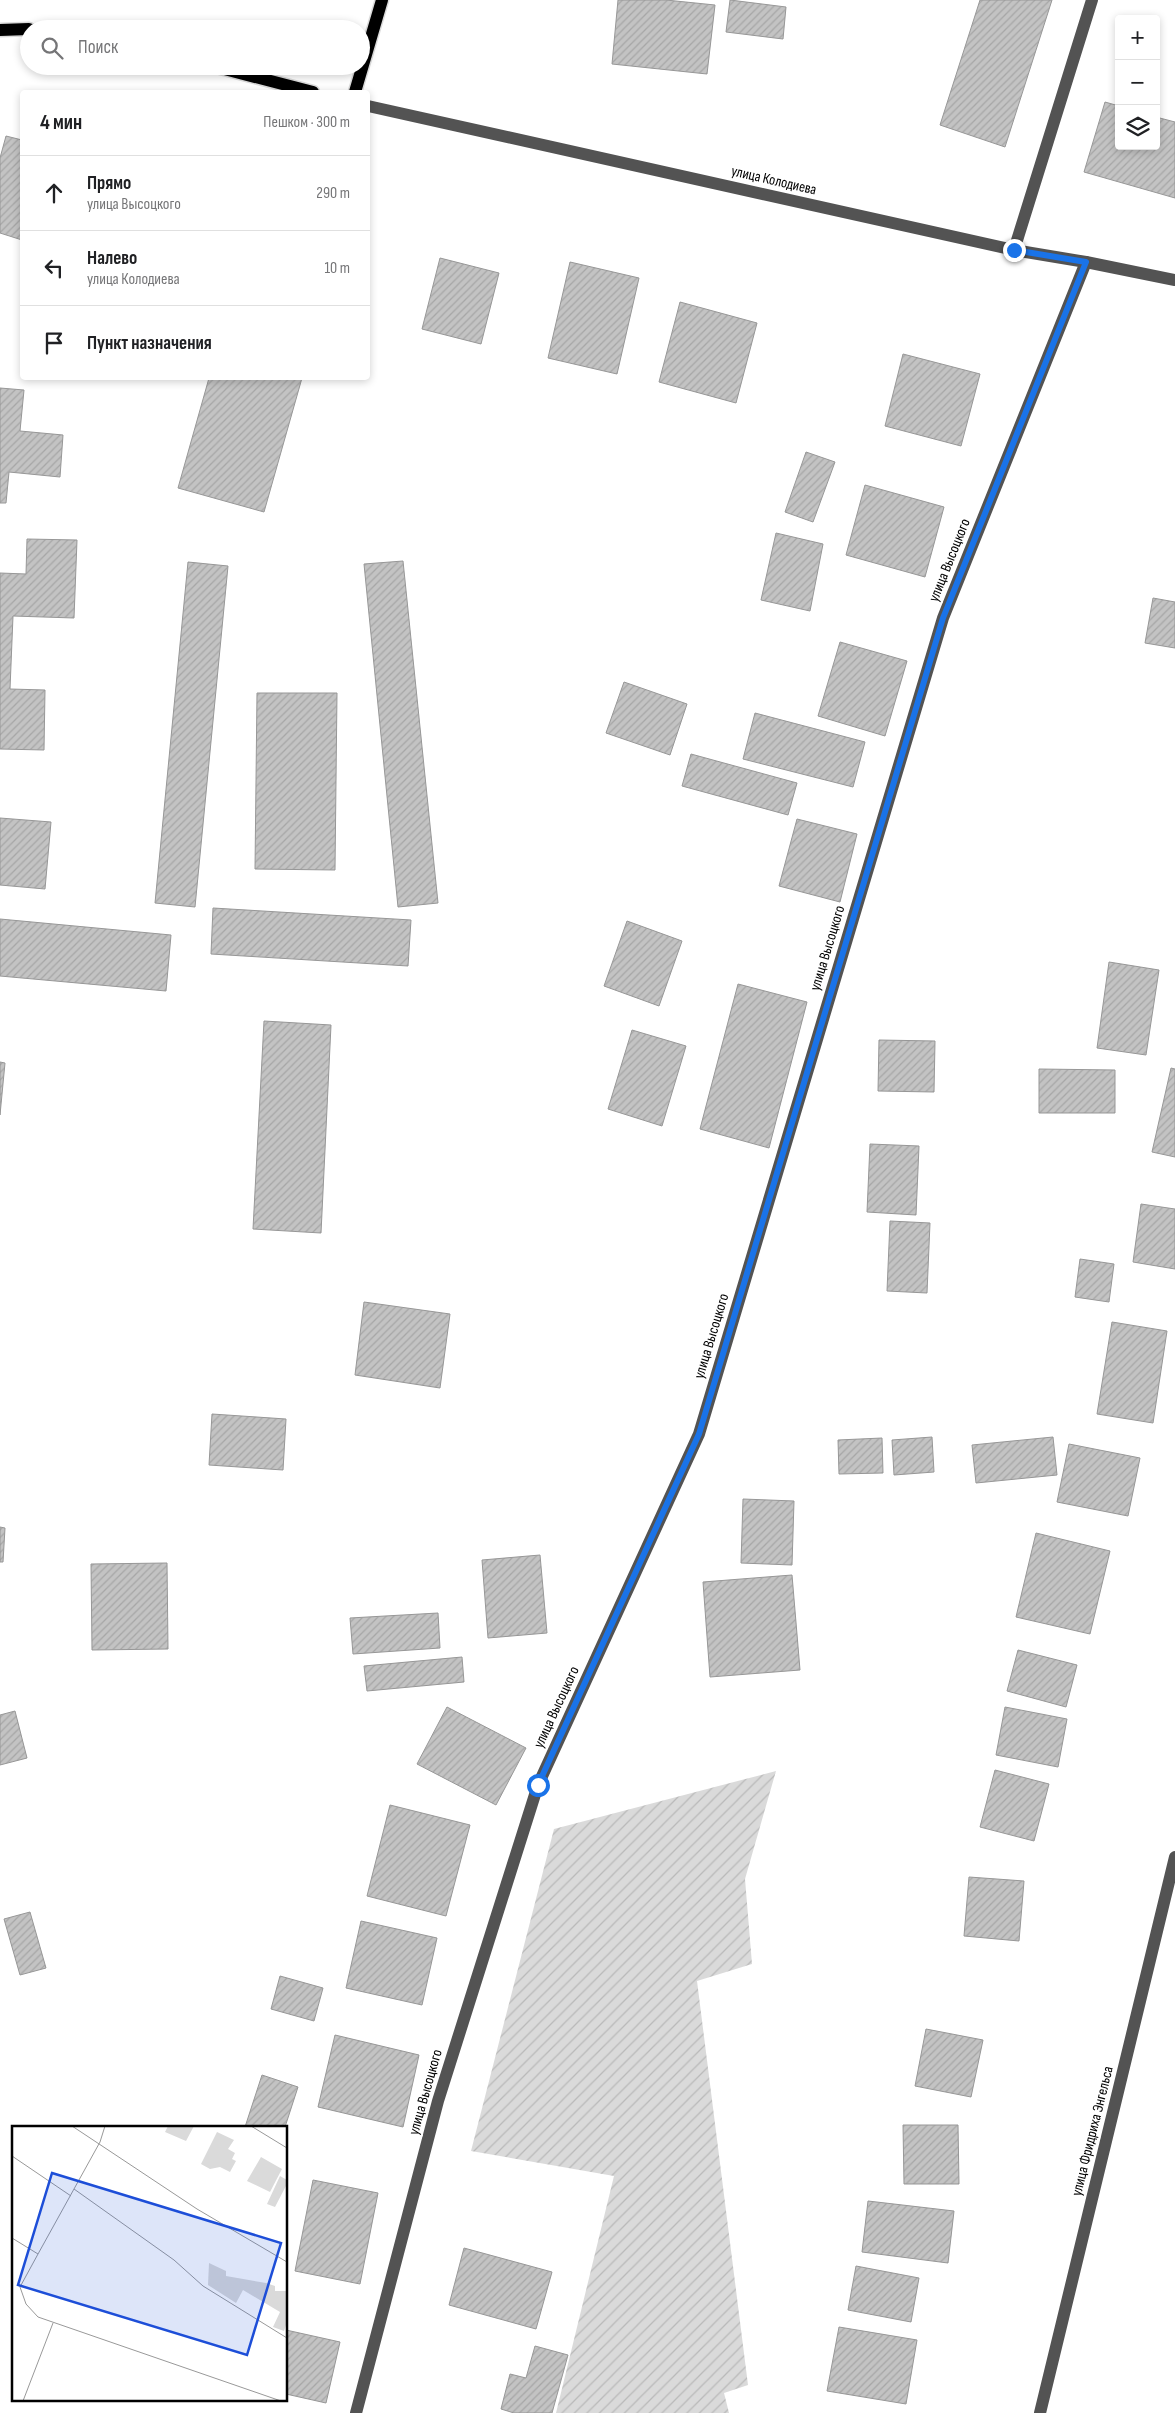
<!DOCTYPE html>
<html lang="ru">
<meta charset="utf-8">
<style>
:root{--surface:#fff;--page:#f2f2f2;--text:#202124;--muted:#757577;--line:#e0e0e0}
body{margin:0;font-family:"Sofia Sans Condensed",sans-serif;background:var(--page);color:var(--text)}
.controls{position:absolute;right:15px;top:15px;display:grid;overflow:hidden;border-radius:5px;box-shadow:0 2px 8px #0003}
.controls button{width:45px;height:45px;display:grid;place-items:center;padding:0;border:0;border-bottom:1px solid var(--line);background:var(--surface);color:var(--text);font:25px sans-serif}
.stop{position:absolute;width:15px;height:15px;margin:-11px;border:4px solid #1a73e8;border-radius:50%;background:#fff}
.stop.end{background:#1a73e8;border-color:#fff;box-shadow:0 1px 5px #0008}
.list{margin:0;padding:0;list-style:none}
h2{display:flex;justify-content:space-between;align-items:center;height:65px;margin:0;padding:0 20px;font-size:21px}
h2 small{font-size:16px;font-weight:400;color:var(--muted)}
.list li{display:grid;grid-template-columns:32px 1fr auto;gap:15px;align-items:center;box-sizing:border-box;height:75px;padding:0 20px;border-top:1px solid var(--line)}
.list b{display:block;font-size:19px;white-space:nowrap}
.list p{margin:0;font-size:16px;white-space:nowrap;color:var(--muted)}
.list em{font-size:16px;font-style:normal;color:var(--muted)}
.icon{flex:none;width:28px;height:28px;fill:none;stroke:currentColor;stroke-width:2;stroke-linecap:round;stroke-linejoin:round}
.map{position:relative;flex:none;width:1175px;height:2413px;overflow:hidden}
.search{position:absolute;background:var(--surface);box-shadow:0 2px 8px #0003;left:20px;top:20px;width:350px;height:55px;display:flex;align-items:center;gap:12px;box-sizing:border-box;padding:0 18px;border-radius:28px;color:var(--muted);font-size:19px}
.panel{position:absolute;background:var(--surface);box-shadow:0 2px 8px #0003;left:20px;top:90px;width:350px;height:290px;border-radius:5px}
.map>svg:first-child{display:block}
</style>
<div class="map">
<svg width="1175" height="2413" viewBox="0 0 1175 2413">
<defs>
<pattern id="garden-furrows" width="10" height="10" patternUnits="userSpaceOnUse" patternTransform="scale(1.25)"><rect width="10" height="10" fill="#dadada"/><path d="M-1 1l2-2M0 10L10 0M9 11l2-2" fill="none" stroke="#b9b9b9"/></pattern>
<pattern id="building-hatch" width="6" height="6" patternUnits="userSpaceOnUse" patternTransform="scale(1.25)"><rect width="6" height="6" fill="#c3c3c3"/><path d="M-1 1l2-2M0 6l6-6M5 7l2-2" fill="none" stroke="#a6a6a6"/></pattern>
</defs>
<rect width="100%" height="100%" fill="#fff"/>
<!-- garden -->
<polygon fill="url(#garden-furrows)" points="776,1771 745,1879 752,1964 697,1981 748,2385 724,2393 729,2413 556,2413 614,2176 471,2151 554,1829"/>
<!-- building -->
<g fill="url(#building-hatch)" stroke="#979797">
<polygon points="618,0 666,0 715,5 707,74 612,64"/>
<polygon points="730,0 786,7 783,39 726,32"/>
<polygon points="980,0 1052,0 1005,147 940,125"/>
<polygon points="1105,102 1119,106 1119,146 1156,146 1156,117 1175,122 1175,198 1084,172"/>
<polygon points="6,136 22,140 22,240 0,233 0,158"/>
<polygon points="440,258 499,273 481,344 422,329"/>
<polygon points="570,262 639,278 617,374 548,358"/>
<polygon points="680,302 757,323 736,403 659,382"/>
<polygon points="903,354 980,374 961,446 885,426"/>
<polygon points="209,378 302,378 264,512 178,488"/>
<polygon points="0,388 24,390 20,431 63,435 60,477 9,472 6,503 0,503"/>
<polygon points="806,452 835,462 813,522 785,512"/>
<polygon points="865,485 944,507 925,577 846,555"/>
<polygon points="776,533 823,544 810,611 761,600"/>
<polygon points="27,539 77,540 74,618 13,616 10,689 45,690 44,750 0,749 0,573 26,574"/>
<polygon points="403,561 438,903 398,907 364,564"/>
<polygon points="188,562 228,566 195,907 155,903"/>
<polygon points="1153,598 1175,602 1175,648 1145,643"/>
<polygon points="840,642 907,661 885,736 818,716"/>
<polygon points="624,682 687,704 670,755 606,733"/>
<polygon points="257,693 337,693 335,870 255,869"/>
<polygon points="755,713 865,742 853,787 743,759"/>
<polygon points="691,754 797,783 788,815 682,786"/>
<polygon points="0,818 51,822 45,889 0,885"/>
<polygon points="797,819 857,834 840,902 779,886"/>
<polygon points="213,908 411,920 408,966 211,954"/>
<polygon points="0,919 171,935 166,991 0,976"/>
<polygon points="627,921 682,941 659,1006 604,986"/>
<polygon points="1109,962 1159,970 1146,1055 1097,1048"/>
<polygon points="738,984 807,1002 769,1148 700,1129"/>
<polygon points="264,1021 331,1025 321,1233 253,1229"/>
<polygon points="632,1030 686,1046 662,1126 608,1109"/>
<polygon points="879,1040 935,1041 934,1092 878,1091"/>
<polygon points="0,1062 5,1063 0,1115"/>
<polygon points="1171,1068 1175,1069 1175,1157 1152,1152"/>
<polygon points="1039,1069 1115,1070 1115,1113 1039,1113"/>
<polygon points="870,1144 919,1146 916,1215 867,1212"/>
<polygon points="1141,1204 1175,1209 1175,1269 1133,1262"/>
<polygon points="890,1221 930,1223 927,1293 887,1291"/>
<polygon points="1080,1259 1114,1264 1109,1302 1075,1297"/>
<polygon points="364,1302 450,1314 440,1388 355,1375"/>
<polygon points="1112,1322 1167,1331 1153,1423 1097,1414"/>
<polygon points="212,1414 286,1419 283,1470 209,1465"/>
<polygon points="932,1437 934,1472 894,1475 892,1440"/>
<polygon points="1053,1437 1057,1475 976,1483 972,1445"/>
<polygon points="882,1438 883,1473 839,1474 838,1440"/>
<polygon points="1069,1444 1140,1458 1128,1516 1057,1502"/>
<polygon points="743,1499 794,1501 792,1565 741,1563"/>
<polygon points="0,1527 5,1528 3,1562 0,1562"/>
<polygon points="1036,1533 1110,1551 1090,1634 1016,1617"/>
<polygon points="540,1555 547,1633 488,1638 482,1560"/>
<polygon points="167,1563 168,1649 92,1650 91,1564"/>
<polygon points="792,1575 800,1670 710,1677 703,1582"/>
<polygon points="438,1613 440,1648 353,1654 350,1618"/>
<polygon points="1018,1650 1077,1665 1066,1707 1007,1691"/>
<polygon points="462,1657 464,1682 367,1691 364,1666"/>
<polygon points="447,1707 526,1748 496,1805 417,1764"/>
<polygon points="1005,1707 1067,1719 1058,1767 996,1755"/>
<polygon points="15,1711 27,1758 0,1765 0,1715"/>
<polygon points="995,1770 1049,1784 1034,1841 980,1827"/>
<polygon points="390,1805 470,1825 446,1916 367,1896"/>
<polygon points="969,1877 1024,1881 1019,1941 964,1936"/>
<polygon points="30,1912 46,1968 20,1975 4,1919"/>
<polygon points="361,1921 437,1938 422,2005 346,1988"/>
<polygon points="280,1976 323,1988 314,2021 271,2009"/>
<polygon points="926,2029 983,2040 971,2097 915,2086"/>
<polygon points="335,2035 419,2055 403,2127 318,2107"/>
<polygon points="262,2075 298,2087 285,2127 245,2127"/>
<polygon points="903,2125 958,2125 959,2184 904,2184"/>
<polygon points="313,2180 378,2193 360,2284 295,2271"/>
<polygon points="868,2201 954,2211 948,2263 862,2252"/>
<polygon points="464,2248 552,2272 536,2329 449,2305"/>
<polygon points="856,2266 919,2278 911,2322 848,2310"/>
<polygon points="839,2327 917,2340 906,2404 827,2391"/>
<polygon points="286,2330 340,2342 326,2403 286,2394"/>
<polygon points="535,2346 568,2355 552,2413 514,2413 501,2409 510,2374 526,2378"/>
</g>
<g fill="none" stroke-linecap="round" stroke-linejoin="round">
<!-- major casing -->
<g stroke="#dbdbdb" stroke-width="15">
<g id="major">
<polyline points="0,30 29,29"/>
<polyline points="213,66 313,92"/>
<polyline points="355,92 382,0"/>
</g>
</g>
<!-- minor -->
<g stroke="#535353" stroke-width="12">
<polyline points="368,106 1014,250 1086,262 1175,280"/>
<polyline points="1014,250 1092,0"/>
<polyline points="356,2413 438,2101 538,1785 699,1434 943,618 1086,262"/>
<polyline points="1040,2413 1175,1857"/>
</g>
<!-- major -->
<use href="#major" stroke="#000" stroke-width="12"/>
</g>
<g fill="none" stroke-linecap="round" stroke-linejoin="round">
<!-- route -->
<polyline stroke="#1a73e8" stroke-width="6" points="538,1785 699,1434 943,618 1086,262 1014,250"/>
</g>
<g text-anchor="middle" stroke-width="4" stroke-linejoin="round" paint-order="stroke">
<!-- street labels -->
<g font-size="15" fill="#000" stroke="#fff">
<text transform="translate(774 180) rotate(13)" y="5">улица Колодиева</text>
<text transform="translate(949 560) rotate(-68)" y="5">улица Высоцкого</text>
<text transform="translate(827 948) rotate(-73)" y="5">улица Высоцкого</text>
<text transform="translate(711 1336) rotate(-73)" y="5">улица Высоцкого</text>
<text transform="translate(556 1707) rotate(-65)" y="5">улица Высоцкого</text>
<text transform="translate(425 2092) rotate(-74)" y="5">улица Высоцкого</text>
<text transform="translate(1092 2131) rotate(-76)" y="5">улица Фридриха Энгельса</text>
</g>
</g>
<!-- overview -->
<g transform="translate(12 2126)">
<rect width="275" height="275" fill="#fff"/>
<path d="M156,0H182L174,15L153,6ZM205,6L222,14L216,23L223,27L220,33L224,35L218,46L208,41L198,43L189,38ZM249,31L270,43L258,66L235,55ZM268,50L275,54V58L263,81L255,78ZM197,137L214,145V150L254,157L263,160V165H274L275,196L272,205L261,201L268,186L231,164L224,177L196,159Z" fill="#dadada"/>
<path fill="none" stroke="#999" stroke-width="1" d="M60,0L185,83L275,136M239,0L275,22M0,30L59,70M62,63L162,134L191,160L275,212M0,112L26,128L8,161L14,178L26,191L269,275M26,128L88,16L93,0M11,275L41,197"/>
<path fill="#1d4ed8" fill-opacity="0.15" stroke="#1d4ed8" stroke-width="2.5" d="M40,47L269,117L235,229L6,159Z"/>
<rect width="275" height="275" fill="none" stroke="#000" stroke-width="2.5"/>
</g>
</svg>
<div class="controls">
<button>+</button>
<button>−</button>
<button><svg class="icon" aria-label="layers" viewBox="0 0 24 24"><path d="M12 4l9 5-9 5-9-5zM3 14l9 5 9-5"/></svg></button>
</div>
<div class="stop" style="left:538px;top:1785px"></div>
<div class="stop end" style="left:1014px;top:250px"></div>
<div class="search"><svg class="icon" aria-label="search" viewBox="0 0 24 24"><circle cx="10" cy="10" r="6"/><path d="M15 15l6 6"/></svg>Поиск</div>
<section class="panel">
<h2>4 мин<small>Пешком · 300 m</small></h2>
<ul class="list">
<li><svg class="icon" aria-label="ahead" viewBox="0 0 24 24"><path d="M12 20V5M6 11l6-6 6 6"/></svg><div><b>Прямо</b><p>улица Высоцкого</p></div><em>290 m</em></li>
<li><svg class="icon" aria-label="left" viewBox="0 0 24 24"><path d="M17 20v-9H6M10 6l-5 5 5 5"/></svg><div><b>Налево</b><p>улица Колодиева</p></div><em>10 m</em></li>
<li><svg class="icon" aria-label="arrive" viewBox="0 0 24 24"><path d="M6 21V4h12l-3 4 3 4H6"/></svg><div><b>Пункт назначения</b></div></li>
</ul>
</section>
</div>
